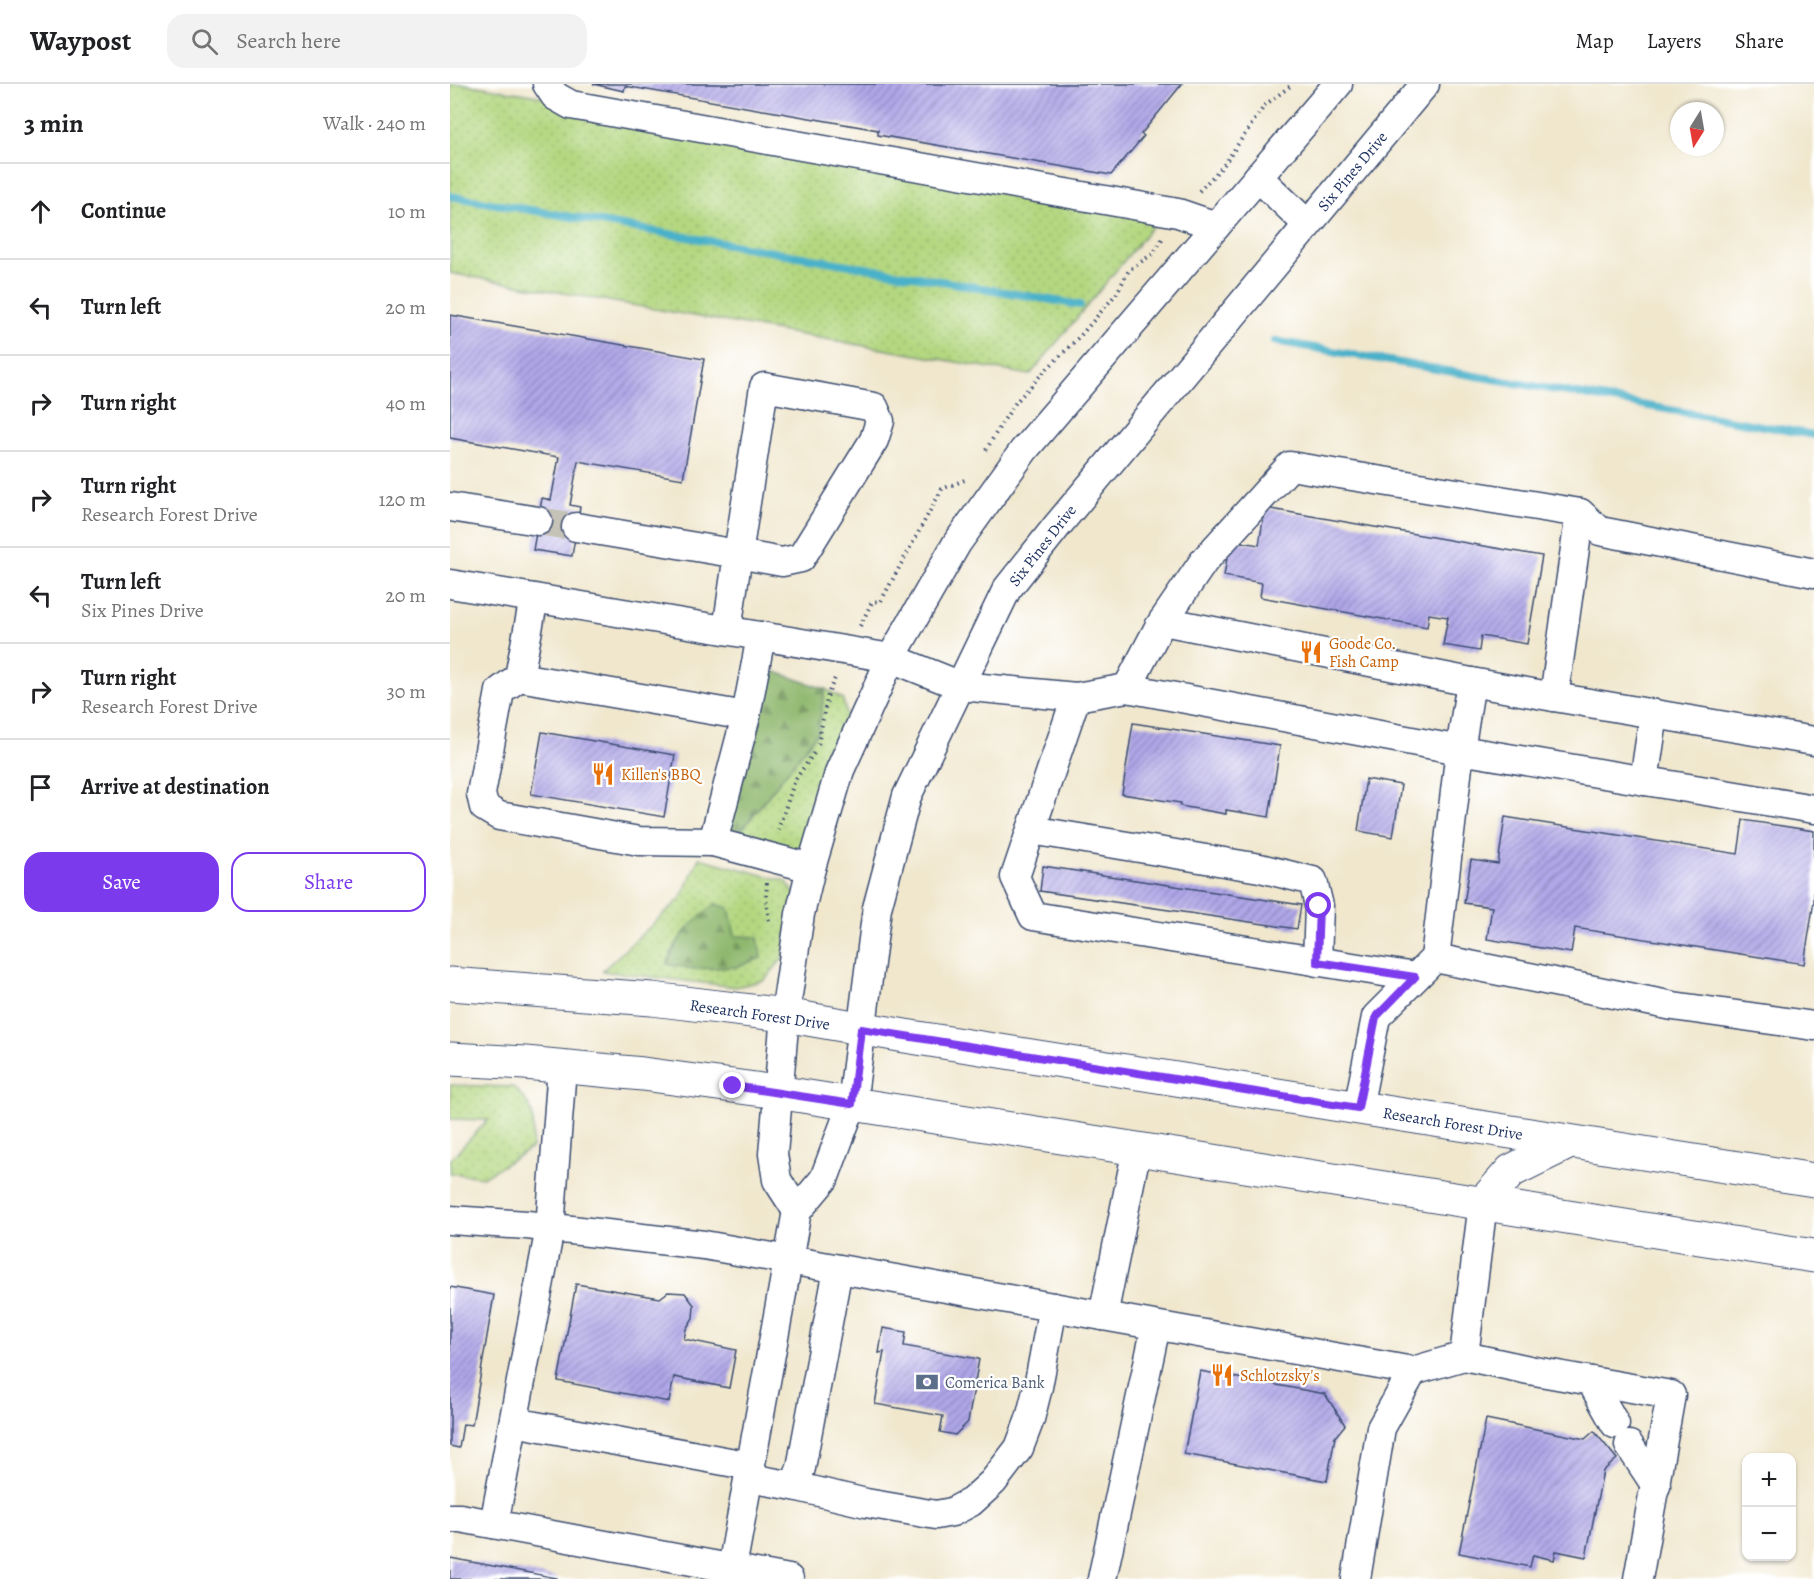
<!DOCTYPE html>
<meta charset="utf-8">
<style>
:root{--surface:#fff;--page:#f2f2f2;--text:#202124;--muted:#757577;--line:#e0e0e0;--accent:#7c3aed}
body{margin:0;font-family:Alegreya,serif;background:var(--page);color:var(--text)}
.controls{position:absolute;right:18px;bottom:18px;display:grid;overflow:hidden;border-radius:12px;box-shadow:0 2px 4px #0004}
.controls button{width:54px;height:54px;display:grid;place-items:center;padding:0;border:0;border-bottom:2px solid var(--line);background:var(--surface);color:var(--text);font:30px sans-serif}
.compass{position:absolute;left:1220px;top:18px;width:54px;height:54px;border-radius:50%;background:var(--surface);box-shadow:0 2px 4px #0004;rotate:191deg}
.stop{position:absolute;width:18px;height:18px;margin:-14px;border:4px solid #7c3aed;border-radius:50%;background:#fff}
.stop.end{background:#7c3aed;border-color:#fff;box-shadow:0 2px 6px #0008}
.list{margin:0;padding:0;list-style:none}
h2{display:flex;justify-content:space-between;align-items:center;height:78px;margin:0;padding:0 24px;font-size:26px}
h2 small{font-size:20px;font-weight:400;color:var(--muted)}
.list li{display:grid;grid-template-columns:39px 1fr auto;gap:18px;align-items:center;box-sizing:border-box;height:96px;padding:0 24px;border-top:2px solid var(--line)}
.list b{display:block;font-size:22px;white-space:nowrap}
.list p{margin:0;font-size:20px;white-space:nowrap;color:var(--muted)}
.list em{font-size:20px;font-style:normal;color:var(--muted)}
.actions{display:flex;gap:12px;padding:18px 24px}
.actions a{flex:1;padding:14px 0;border:2px solid var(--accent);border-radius:18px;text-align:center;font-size:21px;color:var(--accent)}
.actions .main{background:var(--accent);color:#fff}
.icon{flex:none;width:33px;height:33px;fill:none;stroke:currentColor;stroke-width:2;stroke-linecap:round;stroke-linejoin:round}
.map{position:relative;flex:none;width:1364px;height:1495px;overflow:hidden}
header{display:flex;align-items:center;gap:36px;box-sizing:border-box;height:84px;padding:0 30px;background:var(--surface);border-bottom:2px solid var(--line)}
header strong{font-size:28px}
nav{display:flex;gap:33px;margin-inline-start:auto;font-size:21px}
.search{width:420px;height:54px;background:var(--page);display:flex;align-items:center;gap:15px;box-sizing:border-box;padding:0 21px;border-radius:18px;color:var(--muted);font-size:22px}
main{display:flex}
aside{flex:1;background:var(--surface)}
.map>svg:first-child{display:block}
</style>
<header>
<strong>Waypost</strong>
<div class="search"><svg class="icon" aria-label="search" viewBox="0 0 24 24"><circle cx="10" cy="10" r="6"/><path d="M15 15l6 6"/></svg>Search here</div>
<nav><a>Map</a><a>Layers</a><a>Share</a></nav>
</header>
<main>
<aside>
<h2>3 min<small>Walk · 240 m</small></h2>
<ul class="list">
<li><svg class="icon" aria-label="ahead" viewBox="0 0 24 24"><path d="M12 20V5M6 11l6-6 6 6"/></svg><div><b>Continue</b></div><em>10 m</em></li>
<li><svg class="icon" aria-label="left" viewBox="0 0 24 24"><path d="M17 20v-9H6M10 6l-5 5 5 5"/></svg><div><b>Turn left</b></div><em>20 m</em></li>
<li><svg class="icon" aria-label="right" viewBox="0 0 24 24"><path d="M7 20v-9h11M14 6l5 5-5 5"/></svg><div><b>Turn right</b></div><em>40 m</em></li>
<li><svg class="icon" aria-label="right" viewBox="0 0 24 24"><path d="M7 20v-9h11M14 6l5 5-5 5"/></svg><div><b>Turn right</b><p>Research Forest Drive</p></div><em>120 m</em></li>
<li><svg class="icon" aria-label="left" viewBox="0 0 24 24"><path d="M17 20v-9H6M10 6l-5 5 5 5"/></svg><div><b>Turn left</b><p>Six Pines Drive</p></div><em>20 m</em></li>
<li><svg class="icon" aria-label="right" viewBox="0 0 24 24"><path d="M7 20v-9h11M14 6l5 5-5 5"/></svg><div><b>Turn right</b><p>Research Forest Drive</p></div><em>30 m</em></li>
<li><svg class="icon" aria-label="arrive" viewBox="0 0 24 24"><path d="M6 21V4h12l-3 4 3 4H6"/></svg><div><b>Arrive at destination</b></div></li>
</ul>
<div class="actions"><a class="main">Save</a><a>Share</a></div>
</aside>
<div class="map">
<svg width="1364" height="1495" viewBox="0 0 1364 1495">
<defs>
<pattern id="grass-dots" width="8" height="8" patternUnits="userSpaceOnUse" patternTransform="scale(1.5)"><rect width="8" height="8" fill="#b4d780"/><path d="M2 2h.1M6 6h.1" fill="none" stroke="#9ab971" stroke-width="1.8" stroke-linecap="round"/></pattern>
<pattern id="forest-firs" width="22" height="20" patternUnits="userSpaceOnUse" patternTransform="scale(1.5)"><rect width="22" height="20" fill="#8fb86e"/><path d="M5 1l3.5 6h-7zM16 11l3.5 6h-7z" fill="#74965e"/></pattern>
<pattern id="building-hatch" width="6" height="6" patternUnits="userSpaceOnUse" patternTransform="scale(1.5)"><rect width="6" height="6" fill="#b0a7e8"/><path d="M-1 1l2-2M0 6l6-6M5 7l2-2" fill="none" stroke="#8e88bf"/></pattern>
</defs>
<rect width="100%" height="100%" fill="#fff"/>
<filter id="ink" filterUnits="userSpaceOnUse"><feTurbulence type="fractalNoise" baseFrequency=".0167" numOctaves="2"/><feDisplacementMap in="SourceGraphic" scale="12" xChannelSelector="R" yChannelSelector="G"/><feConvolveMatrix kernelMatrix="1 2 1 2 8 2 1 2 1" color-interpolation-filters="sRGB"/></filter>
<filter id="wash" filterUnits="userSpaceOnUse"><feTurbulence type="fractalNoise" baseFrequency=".008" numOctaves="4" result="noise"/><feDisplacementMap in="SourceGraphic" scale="24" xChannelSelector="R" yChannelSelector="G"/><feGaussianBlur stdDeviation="1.35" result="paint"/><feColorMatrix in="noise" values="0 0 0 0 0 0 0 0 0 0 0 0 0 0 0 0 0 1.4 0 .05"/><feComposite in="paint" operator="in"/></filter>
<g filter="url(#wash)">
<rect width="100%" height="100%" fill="#f0e7cd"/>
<!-- grass -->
<g fill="url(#grass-dots)" stroke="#68836f" stroke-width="1.5">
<polygon points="0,0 14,0 725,115 580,291 0,189"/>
<polygon points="375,605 393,615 397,634 373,699 359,753 347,766 286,753 368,648"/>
<polygon points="249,774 336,797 345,810 333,874 315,896 286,903 152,887 231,814"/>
<path d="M0,1001L63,1003C87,1025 84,1033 82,1064L33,1093L0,1089V1076L38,1036L0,1035Z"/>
</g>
<!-- forest -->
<g fill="url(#forest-firs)" stroke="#557466" stroke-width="1.5">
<polygon points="326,588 375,605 368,648 286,753 278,752 317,595"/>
<path d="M265,820L279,824L285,852L308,853L311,874L286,883L244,885L217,880C228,851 241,839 265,820Z"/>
</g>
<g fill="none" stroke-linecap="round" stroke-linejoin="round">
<!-- stream -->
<g stroke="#4ab1c9" stroke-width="8">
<polyline points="0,112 630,221"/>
<polyline points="825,257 1364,351"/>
</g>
</g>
<g id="blocks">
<!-- building -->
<g fill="url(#building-hatch)">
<polygon points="143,0 732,0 691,50 694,52 661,91 428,51 428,46 175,2 174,7"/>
<polygon points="0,231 254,275 233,395 128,377 120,421 130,423 122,472 83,466 92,414 101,416 109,373 0,354"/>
<polygon points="815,424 1092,472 1077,560 1031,552 1029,567 993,561 998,533 979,530 977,543 810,513 812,499 774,492 780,456 809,461"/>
<polygon points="683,639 830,662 819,733 776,726 776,730 730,722 731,719 672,710"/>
<polygon points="92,648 225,671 214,733 81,710"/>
<polygon points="916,695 951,701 943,753 908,747"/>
<polygon points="1055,733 1288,770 1293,736 1364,747 1364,817 1354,880 1125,844 1121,869 1037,855 1042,823 1014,819 1021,776 1048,780"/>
<polygon points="593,782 851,821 847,845 590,807"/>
<polygon points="126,1200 210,1214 218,1208 235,1209 244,1221 243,1234 236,1245 234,1255 286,1266 279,1304 224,1293 219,1318 108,1297"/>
<polygon points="0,1203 44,1211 22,1341 13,1340 9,1364 0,1362"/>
<polygon points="433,1244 456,1248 454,1262 529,1275 518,1338 505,1351 490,1348 493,1332 425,1320 434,1268 429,1269"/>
<polygon points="750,1287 875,1310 895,1341 885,1353 877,1397 734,1370"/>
<polygon points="1036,1335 1135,1355 1144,1347 1167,1375 1153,1387 1136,1473 1106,1467 1104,1476 1083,1471 1080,1483 1009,1469"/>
<polygon points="0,1474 107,1494 107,1495 0,1495"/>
</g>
</g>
</g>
<g filter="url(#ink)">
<use href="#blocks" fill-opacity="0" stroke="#3b4b6f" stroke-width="1.5"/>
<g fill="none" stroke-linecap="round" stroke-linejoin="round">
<!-- minor-tunnel -->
<polyline stroke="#c5c2b7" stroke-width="28" stroke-dasharray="28 14" stroke-linecap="butt" points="88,437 126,443"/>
<!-- minor casing -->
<g stroke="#3b4b6f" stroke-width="31">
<g id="minor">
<polyline points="97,0 105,12 121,21 728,129 766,142"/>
<polyline points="808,93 857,140"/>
<polygon points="314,303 424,323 430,337 424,356 351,474 332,478 288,470"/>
<polyline points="0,423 88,437"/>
<polyline points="1130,429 1150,447 1364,489"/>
<polyline points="126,443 288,470 277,546"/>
<polyline points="0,500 441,574 511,602 626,613 677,604 1010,666 1364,725"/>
<polyline points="84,514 69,593 296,632 311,552"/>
<polyline points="713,537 1021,598"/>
<polyline points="69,593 50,607 31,710 34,723 49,732 189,757 263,758"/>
<polyline points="677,604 709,543 754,477 840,382 1130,429 1104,613 1021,598 1010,666 985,874"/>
<polyline points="626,613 565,793 583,832 965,893"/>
<polyline points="1104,613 1364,657"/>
<polyline points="296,632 263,758 361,784"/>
<polyline points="1194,697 1204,630"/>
<polyline points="581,746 810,784 863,797 869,822 867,878"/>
<polyline points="908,1024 926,933 985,874 1223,922 1364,942"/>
<polyline points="1033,1119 1014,1272 1079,1286 1221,1311 1188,1495"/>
<polyline points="347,1127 327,1096 323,1070 335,931 350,830 361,784 390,686 441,574 507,459 574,366 888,0"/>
<polyline points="0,1136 77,1141 254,1161 963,1287 1014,1272"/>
<polyline points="653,1232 687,1064"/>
<polyline points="1141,1297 1165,1340"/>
<polyline points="64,1338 301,1382"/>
<polyline points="1179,1361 1206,1402"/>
<polyline points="299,1394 344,1402 351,1384 388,1185"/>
<polyline points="344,1402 416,1419 486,1431 502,1428 521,1418 543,1398 569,1364 580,1335 588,1303 603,1223"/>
<polyline points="0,1434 10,1434 339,1495"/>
<polyline points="44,1440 100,1144 112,983"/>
<polyline points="282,1484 347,1127 374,1095 402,1020 427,824 457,712 557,505 607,442 975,0"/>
<polyline points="652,1495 706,1242"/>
<polyline points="906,1495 931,1344 963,1287"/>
</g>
</g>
<!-- major casing -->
<g stroke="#3b4b6f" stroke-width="35">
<g id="major">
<polyline points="0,900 202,915 335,931 455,952 1364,1096"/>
<polyline points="0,975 75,979 193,990 327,1008 1364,1172"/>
<polyline points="1033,1119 1061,1087 1120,1058"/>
</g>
</g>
<!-- path -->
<g stroke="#3b4b6f" stroke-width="4" stroke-dasharray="1.5 4.5" stroke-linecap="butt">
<polyline points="749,107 773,82 815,21 843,0"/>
<polyline points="536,366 552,339 566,318 591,291 631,251 667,209 679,186 704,169 712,155"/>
<polyline points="410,542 422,518 431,517 492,405 517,395"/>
<polyline points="368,660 378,610 386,592"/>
<polyline points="328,746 345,696 364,669"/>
<polyline points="317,799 316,815 319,837"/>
</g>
<!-- minor -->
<use href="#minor" stroke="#fff" stroke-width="28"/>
<!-- major -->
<use href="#major" stroke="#fff" stroke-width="33"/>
</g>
</g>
<g fill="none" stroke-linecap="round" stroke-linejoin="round" filter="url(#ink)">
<!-- route -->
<polyline stroke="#7c3aed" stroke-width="8" points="283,1002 402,1020 411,945 908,1024 926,933 965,893 867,878 869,822"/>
</g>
<!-- icons -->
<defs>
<g id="restaurant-bare" transform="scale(1.8)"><path d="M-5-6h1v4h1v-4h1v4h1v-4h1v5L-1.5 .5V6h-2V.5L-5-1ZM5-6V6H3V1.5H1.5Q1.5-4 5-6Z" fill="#e8710a" stroke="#fff" stroke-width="2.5" paint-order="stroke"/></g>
<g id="bank-bare" transform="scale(1.8)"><path d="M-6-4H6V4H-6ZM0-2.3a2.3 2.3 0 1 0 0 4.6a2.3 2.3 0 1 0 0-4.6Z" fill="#5c6f8a" stroke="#fff" stroke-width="2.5" paint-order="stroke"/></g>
</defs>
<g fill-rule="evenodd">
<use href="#restaurant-bare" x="861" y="568"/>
<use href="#restaurant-bare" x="153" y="690"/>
<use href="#restaurant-bare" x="772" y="1291"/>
<use href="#bank-bare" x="477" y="1298"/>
</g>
<g text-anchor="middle" stroke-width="4.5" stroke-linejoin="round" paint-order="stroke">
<!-- street labels -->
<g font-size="16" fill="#1b2f5e" stroke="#fff">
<text transform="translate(902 87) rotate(-50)" y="6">Six Pines Drive</text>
<text transform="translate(592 461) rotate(-52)" y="6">Six Pines Drive</text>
<text transform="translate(310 930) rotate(8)" y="6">Research Forest Drive</text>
<text transform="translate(1003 1039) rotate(9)" y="6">Research Forest Drive</text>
</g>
<!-- food labels -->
<g font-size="16" fill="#c56008" stroke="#fff" text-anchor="start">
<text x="879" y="565">Goode Co.<tspan x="879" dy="18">Fish Camp</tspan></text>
<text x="171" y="696">Killen's BBQ</text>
<text x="790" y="1297">Schlotzsky's</text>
</g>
<!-- service labels -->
<g font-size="16" fill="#4e5e75" stroke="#fff" text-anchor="start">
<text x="495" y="1304">Comerica Bank</text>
</g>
</g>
</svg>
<div class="controls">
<button>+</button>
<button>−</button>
</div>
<svg class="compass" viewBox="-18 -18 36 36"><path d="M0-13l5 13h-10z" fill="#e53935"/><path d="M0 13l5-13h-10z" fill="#757577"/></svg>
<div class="stop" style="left:869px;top:822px"></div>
<div class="stop end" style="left:283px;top:1002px"></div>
</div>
</main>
